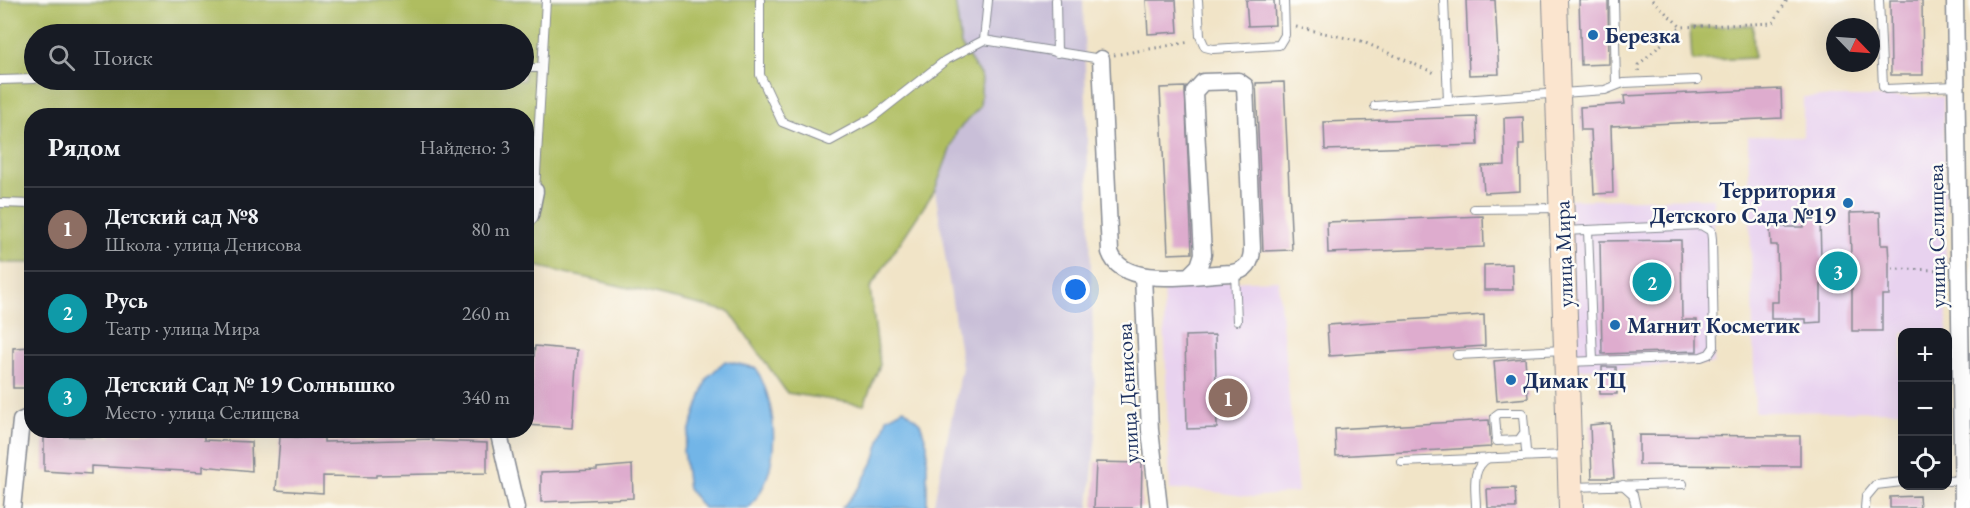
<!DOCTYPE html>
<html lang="ru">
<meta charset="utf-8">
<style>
:root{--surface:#171b24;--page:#20242c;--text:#f1f3f6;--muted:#9ea1a6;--line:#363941;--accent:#ea580c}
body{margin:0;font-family:"EB Garamond",serif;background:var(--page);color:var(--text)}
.controls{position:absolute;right:18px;bottom:18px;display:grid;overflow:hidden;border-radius:12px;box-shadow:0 6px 24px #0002}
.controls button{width:54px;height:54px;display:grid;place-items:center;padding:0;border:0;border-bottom:2px solid var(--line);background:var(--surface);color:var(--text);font:30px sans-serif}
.compass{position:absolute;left:1826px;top:18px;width:54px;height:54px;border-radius:50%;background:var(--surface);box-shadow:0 6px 24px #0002;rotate:115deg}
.you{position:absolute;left:1076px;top:290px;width:21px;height:21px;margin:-15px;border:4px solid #fff;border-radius:50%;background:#1a73e8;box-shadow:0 0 0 9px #1a73e833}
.badge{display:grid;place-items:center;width:39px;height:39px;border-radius:50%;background:var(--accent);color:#fff;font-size:20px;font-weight:700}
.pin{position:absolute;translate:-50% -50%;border:3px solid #fff;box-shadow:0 2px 6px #0006}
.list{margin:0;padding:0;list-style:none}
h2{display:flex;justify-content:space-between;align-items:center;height:78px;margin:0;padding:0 24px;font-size:26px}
h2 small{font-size:20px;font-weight:400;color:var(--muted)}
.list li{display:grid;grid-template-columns:39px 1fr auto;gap:18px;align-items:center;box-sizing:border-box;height:84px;padding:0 24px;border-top:2px solid var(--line)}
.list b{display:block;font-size:22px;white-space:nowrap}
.list p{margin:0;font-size:20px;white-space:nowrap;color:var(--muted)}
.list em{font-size:20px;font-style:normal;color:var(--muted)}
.icon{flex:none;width:33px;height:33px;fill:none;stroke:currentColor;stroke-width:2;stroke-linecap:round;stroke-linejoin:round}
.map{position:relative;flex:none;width:1970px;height:508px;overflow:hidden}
.search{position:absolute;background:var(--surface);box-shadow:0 6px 24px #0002;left:24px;top:24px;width:510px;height:66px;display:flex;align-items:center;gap:15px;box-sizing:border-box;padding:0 21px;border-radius:33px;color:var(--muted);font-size:22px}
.panel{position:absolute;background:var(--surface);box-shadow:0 6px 24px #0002;left:24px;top:108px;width:510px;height:330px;border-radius:24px}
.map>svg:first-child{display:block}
</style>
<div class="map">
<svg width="1970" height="508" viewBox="0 0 1970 508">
<rect width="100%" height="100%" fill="#fdfcf7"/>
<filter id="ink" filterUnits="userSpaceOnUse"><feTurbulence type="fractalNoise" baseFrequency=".0167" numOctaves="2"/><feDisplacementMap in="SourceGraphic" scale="12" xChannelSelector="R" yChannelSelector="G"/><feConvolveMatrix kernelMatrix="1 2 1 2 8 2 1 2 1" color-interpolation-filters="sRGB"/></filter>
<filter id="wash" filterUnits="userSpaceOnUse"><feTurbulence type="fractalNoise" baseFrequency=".008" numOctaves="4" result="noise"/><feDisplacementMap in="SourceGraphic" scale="24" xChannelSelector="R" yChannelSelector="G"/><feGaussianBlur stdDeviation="1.35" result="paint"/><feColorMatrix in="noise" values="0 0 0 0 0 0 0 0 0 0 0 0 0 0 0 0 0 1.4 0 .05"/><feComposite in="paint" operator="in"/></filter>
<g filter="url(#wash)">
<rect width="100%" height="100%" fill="#f1e4c7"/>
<!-- built -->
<g fill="#e8d2ef">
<polygon points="1803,97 1943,97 1947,332 1902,332 1902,411 1755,412 1748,136 1803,136"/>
<polygon points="1713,198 1714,364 1573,370 1570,200"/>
<polygon points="1278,280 1298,492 1252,497 1199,490 1170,490 1163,284"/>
</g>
<!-- industrial -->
<polygon fill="#c9bfd8" points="955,0 1083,0 1096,433 1089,508 933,508 962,367 935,190 957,131 980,107 982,78 961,45"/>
<!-- green -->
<g fill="#afbd60" stroke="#65765f" stroke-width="1.5" fill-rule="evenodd">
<path d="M0,0H955L961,45L982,78L980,107L957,131L935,190L870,288L880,365L864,405L787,393L730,312L527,264L526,116H32L31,263H0ZM34,34H524V80H34Z"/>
<polygon points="1753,25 1754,58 1692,61 1690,28"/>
</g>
<!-- water -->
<g fill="#72b5e7" stroke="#4672a2" stroke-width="1.5">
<path d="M725,361L756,368C779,410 782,471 749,508H703L688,489L683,450L707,378Z"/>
<polygon points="904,409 920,423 927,444 927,508 842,508 860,486 875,458 887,418"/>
</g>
<g id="blocks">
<!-- building -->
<g fill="#deacce">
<polygon points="1146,0 1176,0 1178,32 1148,34"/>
<polygon points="1246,0 1274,0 1275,25 1248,26"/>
<polygon points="1466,0 1495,0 1499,74 1469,75"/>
<polygon points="1579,0 1608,0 1609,64 1581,65"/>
<polygon points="1890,0 1922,0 1923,75 1891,75"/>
<polygon points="1284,82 1292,250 1263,251 1256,83"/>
<polygon points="1185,87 1192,253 1168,254 1160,88"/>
<polygon points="1781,89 1782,118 1611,126 1613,193 1594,194 1591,130 1581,130 1580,107 1625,104 1624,96"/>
<polygon points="1477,117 1478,145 1325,150 1324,122"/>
<polygon points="1523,117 1524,145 1519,145 1520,191 1484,193 1482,166 1505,165 1504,118"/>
<polygon points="1880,212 1881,245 1888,245 1889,261 1889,295 1882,295 1882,331 1852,331 1852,282 1821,283 1821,322 1806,323 1806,319 1771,319 1771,302 1778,302 1778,282 1777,245 1771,245 1770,227 1804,227 1804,219 1820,219 1821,259 1851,258 1850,213"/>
<polygon points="1483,216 1484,247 1328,253 1327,222"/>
<polygon points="1681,240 1682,320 1697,320 1697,351 1602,354 1600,241"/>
<polygon points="1512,264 1513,290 1484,290 1484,265"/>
<polygon points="1484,315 1485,346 1329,356 1327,325"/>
<polygon points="1215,335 1217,428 1187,429 1185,336"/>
<polygon points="535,346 577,350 572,428 526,425 526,396 530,397"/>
<polygon points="32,347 32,388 13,388 13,348"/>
<polygon points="1525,358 1528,398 1497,401 1494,361"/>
<polygon points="1602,367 1616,367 1617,394 1600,394 1599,373 1602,373"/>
<polygon points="1489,420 1491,447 1336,456 1335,429"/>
<polygon points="1610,423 1614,478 1592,478 1590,425"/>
<polygon points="112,433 160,433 204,436 204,440 251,442 252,471 203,466 203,472 91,466 91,474 44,471 44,436 111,437"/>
<polygon points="1639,435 1800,436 1800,466 1639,465"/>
<polygon points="280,437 324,438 324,442 433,439 433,441 487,443 487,473 376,475 376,477 323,476 323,493 276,490"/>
<polygon points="1096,462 1142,463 1141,508 1094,508"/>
<polygon points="632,465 633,498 541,502 541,472 597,470 597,468"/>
<polygon points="1515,488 1516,508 1488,508 1487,489"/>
<polygon points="1919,496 1920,508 1890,508 1890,497"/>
</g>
</g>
</g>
<g filter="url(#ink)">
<use href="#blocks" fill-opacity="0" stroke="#868a92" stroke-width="1.5"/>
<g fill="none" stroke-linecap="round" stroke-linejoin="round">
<!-- lane casing -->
<g stroke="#868a92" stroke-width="10">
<g id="lane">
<polyline points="760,0 760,75 782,122 830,141 872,118 946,60 984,40 1101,59"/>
<polyline points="1056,0 1057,53"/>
<polyline points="1198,0 1200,36 1205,47 1213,49 1279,45 1285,35 1284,0"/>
<polyline points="1444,0 1448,101"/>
<polyline points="1614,0 1616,84"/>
<polyline points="1879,0 1883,87 1886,89 1956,86"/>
<polyline points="984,40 988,0"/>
<polyline points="524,68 542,68"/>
<polyline points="0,80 34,79"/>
<polyline points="1375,106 1605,90 1623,83 1697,80"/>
<polyline points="535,191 546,0"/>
<polyline points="0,203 32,204"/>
<polyline points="1474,209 1561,208"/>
<polyline points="1588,230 1593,361"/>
<polyline points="1563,231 1701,225 1711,231 1712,239 1714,347 1709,354 1701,357 1568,362"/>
<polyline points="1235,272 1237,321"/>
<polyline points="1457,355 1564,350"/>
<polyline points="1524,433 1519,440 1497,441 1495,416 1499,413 1522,413 1523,415 1526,451 1531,456"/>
<polyline points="1402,462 1566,455"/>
<polyline points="1948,481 1963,480"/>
<polyline points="1623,485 1633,494 1636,508"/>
<polyline points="1571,487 1683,484"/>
<path d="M1476,508C1476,489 1470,469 1488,458"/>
<polyline points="1865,508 1866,497 1876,485 1902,482"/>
</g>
</g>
<!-- street casing -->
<g stroke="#868a92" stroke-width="19">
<g id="street">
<polyline points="1955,0 1963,508"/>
<path d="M1101,59L1110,252C1123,291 1200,273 1232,273C1247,270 1252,262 1252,248L1245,86L1238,81L1203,82L1194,92L1203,254L1199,266L1190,275"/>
<polyline points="526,219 530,216 535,191"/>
<polyline points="1143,276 1150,430 1159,508"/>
<polyline points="498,430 516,508"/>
<polyline points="12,508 21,421 32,416"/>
</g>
</g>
<!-- secondary casing -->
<g stroke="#868a92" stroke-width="26">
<polyline id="secondary" points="1555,0 1571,508"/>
</g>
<!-- path -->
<g stroke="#868a92" stroke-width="3" stroke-dasharray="1.5 4.5" stroke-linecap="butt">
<polyline points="1652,0 1681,27"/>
<polyline points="1296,27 1361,41 1437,74"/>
<polyline points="1114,55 1190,42"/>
<polyline points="1639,71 1638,65 1681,27 1773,23 1787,0"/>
<polyline points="1892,269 1946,270"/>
</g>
<!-- lane -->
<use href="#lane" stroke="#fff" stroke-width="8"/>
<!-- street -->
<use href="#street" stroke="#fff" stroke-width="16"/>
<!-- secondary -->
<use href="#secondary" stroke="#fbe5cf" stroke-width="24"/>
</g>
</g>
<!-- markers -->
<g fill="#1f6fb2" stroke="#fdfcf7" stroke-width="2">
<circle cx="1593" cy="35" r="6"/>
<circle cx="1848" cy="203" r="6"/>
<circle cx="1615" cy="325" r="6"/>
<circle cx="1511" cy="380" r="6"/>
</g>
<g text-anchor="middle" stroke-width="5" stroke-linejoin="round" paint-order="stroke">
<!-- poi labels -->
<g font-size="22" font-weight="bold" fill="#1b2f5e" stroke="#fdfcf7" text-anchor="start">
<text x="1605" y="43">Березка</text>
<text x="1836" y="198" text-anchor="end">Территория<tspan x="1836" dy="25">Детского Сада №19</tspan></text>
<text x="1627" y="333">Магнит Косметик</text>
<text x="1523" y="388">Димак ТЦ</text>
</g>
<!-- street labels -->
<g font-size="22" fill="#1b2f5e" stroke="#fdfcf7">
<text transform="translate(1936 236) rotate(-91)" y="8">улица Селищева</text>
<text transform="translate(1563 254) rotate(-92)" y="8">улица Мира</text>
<text transform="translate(1127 393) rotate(-93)" y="8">улица Денисова</text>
</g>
</g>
</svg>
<div class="controls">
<button>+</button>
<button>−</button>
<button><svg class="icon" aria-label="locate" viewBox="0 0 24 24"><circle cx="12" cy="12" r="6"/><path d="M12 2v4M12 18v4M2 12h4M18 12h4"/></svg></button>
</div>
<svg class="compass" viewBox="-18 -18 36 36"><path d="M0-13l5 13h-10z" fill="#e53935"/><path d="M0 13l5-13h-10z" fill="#9ea1a6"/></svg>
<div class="you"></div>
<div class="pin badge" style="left:1228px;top:398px;background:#8d6e63">1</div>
<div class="pin badge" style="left:1652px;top:282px;background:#0f9aa8">2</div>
<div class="pin badge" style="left:1838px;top:271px;background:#0f9aa8">3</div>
<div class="search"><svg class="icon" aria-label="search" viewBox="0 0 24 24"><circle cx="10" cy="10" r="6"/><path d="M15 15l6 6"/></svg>Поиск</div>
<section class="panel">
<h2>Рядом<small>Найдено: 3</small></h2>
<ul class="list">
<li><span class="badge" style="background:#8d6e63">1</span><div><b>Детский сад №8</b><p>Школа · улица Денисова</p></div><em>80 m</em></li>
<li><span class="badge" style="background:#0f9aa8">2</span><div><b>Русь</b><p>Театр · улица Мира</p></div><em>260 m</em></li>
<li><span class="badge" style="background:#0f9aa8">3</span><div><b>Детский Сад № 19 Солнышко</b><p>Место · улица Селищева</p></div><em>340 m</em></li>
</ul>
</section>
</div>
